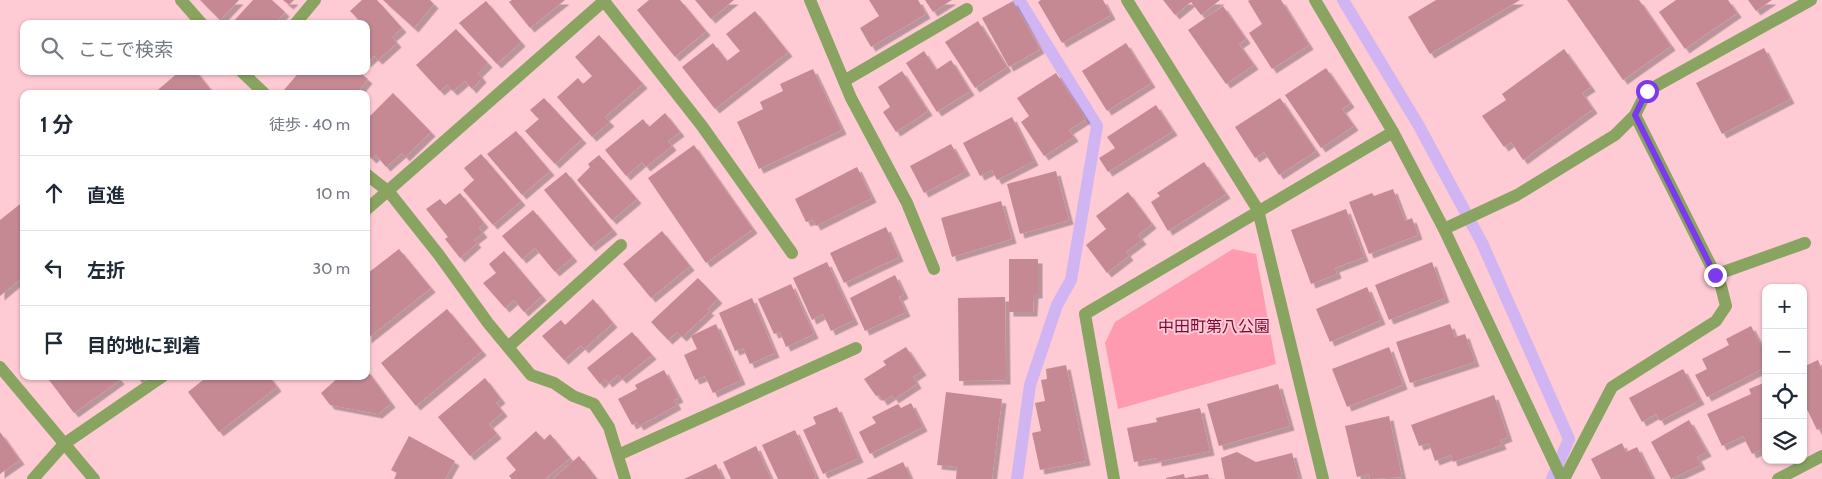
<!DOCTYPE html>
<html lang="ja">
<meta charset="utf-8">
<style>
:root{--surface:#fff;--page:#f6f6f7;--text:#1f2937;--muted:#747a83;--line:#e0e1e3}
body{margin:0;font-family:Cabin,"Noto Sans JP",sans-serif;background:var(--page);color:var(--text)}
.controls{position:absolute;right:15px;bottom:15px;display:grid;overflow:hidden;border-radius:10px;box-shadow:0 1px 4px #0004}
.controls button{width:45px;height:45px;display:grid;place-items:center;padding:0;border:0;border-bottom:1px solid var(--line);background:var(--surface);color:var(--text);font:25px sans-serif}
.stop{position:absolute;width:15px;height:15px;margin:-11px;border:4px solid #7c3aed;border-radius:50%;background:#fff}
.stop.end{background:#7c3aed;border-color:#fff;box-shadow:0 1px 5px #0008}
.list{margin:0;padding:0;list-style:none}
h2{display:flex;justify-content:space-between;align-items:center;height:65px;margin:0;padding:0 20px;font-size:21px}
h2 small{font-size:16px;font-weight:400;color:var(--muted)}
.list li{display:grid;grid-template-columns:32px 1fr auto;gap:15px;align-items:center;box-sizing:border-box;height:75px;padding:0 20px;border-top:1px solid var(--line)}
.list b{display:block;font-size:19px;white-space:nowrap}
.list em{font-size:16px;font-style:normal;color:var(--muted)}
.icon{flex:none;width:28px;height:28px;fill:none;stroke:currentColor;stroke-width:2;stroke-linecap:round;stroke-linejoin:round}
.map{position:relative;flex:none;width:1822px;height:479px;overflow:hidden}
.search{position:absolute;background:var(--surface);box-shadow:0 1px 4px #0004;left:20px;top:20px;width:350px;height:55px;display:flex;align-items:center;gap:12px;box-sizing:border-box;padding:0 18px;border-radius:10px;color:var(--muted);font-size:19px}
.panel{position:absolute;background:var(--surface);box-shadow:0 1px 4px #0004;left:20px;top:90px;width:350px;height:290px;border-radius:10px}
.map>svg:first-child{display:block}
</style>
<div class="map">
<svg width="1822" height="479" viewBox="0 0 1822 479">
<defs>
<filter id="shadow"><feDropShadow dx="4.5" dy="4.5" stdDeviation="0" flood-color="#0004"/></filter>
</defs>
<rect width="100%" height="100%" fill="#fecad4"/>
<!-- green -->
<polygon fill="#ff9bb1" points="1233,249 1256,254 1276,364 1118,409 1105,343 1115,322"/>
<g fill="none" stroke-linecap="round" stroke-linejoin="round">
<!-- stream -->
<g stroke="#d1b4f2" stroke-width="12">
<polyline points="1343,0 1419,126 1482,243 1569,439 1552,479"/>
<polyline points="1017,479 1030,385 1057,305 1071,280 1097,126 1019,0"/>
</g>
</g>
<!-- building -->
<g fill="#c58994" filter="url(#shadow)">
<polygon points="200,0 239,0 220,20"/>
<polygon points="253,0 272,0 285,12 275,24 231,24"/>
<polygon points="283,0 294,0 289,5"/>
<polygon points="362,0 377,0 402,28 392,37 397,43 378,60 374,56 366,63 366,24 354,24 359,20 350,11"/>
<polygon points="383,0 430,0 434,4 414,28"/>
<polygon points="512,0 565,0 530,28 509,2"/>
<polygon points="649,0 680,0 706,31 675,57 637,10"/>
<polygon points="695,0 734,0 711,19"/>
<polygon points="869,0 918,0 926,14 871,47 860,28 879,16"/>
<polygon points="925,0 952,0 933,12"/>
<polygon points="1041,0 1103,0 1111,15 1062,43 1038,2"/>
<polygon points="1163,0 1220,0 1201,15 1191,2 1175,15"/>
<polygon points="1250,0 1281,0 1309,45 1272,69 1249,33 1262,24 1248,1"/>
<polygon points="1436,0 1520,0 1430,54 1408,17"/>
<polygon points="1567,0 1639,0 1671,46 1623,80"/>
<polygon points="1676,0 1728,0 1737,13 1685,49 1659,12"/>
<polygon points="1748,0 1772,0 1756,11"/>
<polygon points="486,1 521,42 497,64 459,23"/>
<polygon points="1013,1 1040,49 1009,67 982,18"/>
<polygon points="1223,6 1246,39 1239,44 1254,65 1226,84 1188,30"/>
<polygon points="755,11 788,52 715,109 682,67 713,43 727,61 740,51 726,34"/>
<polygon points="978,21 1007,67 975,88 945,42"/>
<polygon points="456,29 488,63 478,73 482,78 472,89 465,81 453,91 447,85 440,91 416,65"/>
<polygon points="599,35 643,84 605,117 610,122 592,137 557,97 578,78 583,84 592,76 575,57"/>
<polygon points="1126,43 1151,83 1107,111 1082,71"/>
<polygon points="1764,48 1790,99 1722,134 1696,83"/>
<polygon points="1564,49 1591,87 1582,93 1593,109 1523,160 1511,142 1504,147 1482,116 1506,100 1502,94"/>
<polygon points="924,51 936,70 951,60 970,91 937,112 906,63"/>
<polygon points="1326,68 1350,103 1342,109 1354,126 1321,148 1285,95"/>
<polygon points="813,69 842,130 759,169 737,122 763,109 760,102 783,91 780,84"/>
<polygon points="180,71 196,71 214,94 153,94"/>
<polygon points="300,71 358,71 368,79 356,94 289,94 284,90"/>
<polygon points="902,71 928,111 896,132 883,112 890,107 878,87"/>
<polygon points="1056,73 1086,119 1069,130 1074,137 1044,156 1021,122 1029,116 1017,98"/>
<polygon points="393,93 431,132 405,157 402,153 386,167 376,155 372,159 366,153 366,120"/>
<polygon points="544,98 582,139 555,164 525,131 539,119 530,110"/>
<polygon points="1280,98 1316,151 1279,175 1264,152 1255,158 1235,127"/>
<polygon points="1156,105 1173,131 1108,172 1099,158 1115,148 1107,137"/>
<polygon points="665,113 680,132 668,141 672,146 646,167 642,162 626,176 605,150 643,119 649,127"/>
<polygon points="1012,117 1034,161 997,180 992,170 980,176 963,143"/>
<polygon points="516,131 550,171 522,195 487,154"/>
<polygon points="951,144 966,171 924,193 910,166"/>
<polygon points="694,145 753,229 706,263 648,178"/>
<polygon points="481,154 521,201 493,225 463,190 474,180 464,168"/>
<polygon points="599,155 637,199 612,220 577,180 590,167 588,164"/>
<polygon points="1204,162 1226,194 1168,231 1151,202 1160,196 1157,193"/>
<polygon points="857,167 872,198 816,226 813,220 806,222 795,199"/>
<polygon points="1056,171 1069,220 1020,234 1007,184"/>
<polygon points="566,172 613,230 591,247 544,190"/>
<polygon points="1393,189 1405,221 1412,218 1418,235 1369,254 1349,202 1372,193 1374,196"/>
<polygon points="1128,192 1152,224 1138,235 1142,240 1126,252 1129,256 1107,273 1086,245 1106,229 1096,216"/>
<polygon points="460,193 484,223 479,228 483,233 474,240 477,243 460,258 445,239 448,237 426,209 440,199 445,205"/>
<polygon points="24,201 24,276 0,296 0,220"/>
<polygon points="1001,201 1012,239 952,257 941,218"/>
<polygon points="1346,209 1364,257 1335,268 1337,274 1311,284 1291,230"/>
<polygon points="533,210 573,257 555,272 535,248 522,259 502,236"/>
<polygon points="886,227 899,257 844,283 830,253"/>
<polygon points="662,231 690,266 651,298 623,264"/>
<polygon points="399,249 431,288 367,339 366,270 368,273"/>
<polygon points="504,251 542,296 524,312 514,300 505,308 483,283 496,273 489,264"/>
<polygon points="1009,259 1038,259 1038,294 1034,294 1033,312 1009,312"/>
<polygon points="827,262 854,320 831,331 823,314 812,320 793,278"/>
<polygon points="1432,262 1445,298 1389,320 1375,285"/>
<polygon points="895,275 904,294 899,297 906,312 865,331 850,298"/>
<polygon points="698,278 718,299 707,309 710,311 682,337 677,332 668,340 651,322"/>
<polygon points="791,284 814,334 786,347 780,332 774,334 758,299"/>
<polygon points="1367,287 1381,320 1330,342 1316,309"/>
<polygon points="1005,297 1006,380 959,381 958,298"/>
<polygon points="752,298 775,353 750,364 743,348 735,351 719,313"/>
<polygon points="593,299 613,323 584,349 581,345 564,360 542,336 561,320 565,325"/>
<polygon points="447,309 482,351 416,406 381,363"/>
<polygon points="716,324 741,380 713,393 705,376 695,380 684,355 697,349 691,336"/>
<polygon points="1450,324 1455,337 1465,334 1475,362 1410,383 1396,342"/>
<polygon points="1751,326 1766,355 1766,367 1707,397 1695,375 1707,369 1702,359 1729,345 1726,339"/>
<polygon points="632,332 652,355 622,379 618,375 608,383 605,379 600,384 587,368"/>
<polygon points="906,347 922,371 913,377 917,384 894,399 892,395 883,401 879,395 876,396 864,379 886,365 883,361"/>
<polygon points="1389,347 1403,385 1347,407 1332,369"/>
<polygon points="1818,360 1822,370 1822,428 1817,430 1805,405 1803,406 1803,367"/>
<polygon points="1066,365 1086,461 1040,470 1032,433 1041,431 1035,403 1045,401 1041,380 1047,379 1046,369"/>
<polygon points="366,369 391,403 378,414 330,405 321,393 340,376 366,376"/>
<polygon points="1683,369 1700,400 1660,421 1656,414 1642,422 1629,398"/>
<polygon points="664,370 679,398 674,400 677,405 639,426 637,422 632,425 618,399 637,389 635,385"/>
<polygon points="46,376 117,376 120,380 74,413"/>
<polygon points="137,376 150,376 142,383"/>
<polygon points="208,376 269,376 277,387 219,432 188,392"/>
<polygon points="485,378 501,399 496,403 503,412 489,424 497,434 470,456 438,417"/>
<polygon points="1766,382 1766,447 1752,454 1743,436 1722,446 1707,414 1751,394 1749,389"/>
<polygon points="1278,384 1290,426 1219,446 1207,404"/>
<polygon points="946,392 1002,399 992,479 956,479 957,467 937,465"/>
<polygon points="1494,395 1508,437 1500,440 1502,445 1453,462 1451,455 1435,461 1429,443 1419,446 1411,425"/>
<polygon points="911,403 923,427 870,454 859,432 876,423 872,417 898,404 901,408"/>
<polygon points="837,407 859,458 823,474 803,430 816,424 813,417"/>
<polygon points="1200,408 1210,451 1157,462 1157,458 1134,462 1127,428 1157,422 1156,418"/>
<polygon points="1389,416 1402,477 1370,479 1369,474 1357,477 1345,426"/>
<polygon points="1689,420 1707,452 1697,457 1701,465 1671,479 1651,442"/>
<polygon points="795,430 816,477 813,479 778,479 762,445"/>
<polygon points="536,431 544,440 550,434 570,458 545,479 512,479 509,476 516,470 506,458"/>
<polygon points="0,432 20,460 0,474"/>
<polygon points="409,436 455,461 445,479 394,479 397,473 391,470"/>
<polygon points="1622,443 1626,452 1637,447 1653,479 1601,479 1591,459"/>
<polygon points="756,446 771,479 731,479 723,462"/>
<polygon points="1237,452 1256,462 1292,453 1299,479 1225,479 1221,458"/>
<polygon points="579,456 597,479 553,479"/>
<polygon points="903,462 911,479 866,479"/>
<polygon points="716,464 723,479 684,479"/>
<polygon points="1184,474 1185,479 1166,479 1166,478"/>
<polygon points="1208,474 1209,479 1185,479 1185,478"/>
</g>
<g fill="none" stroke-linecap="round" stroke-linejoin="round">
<!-- service -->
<g stroke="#89a361" stroke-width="12">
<polyline points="844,81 967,9"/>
<polyline points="1715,275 1805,243"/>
<polyline points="508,347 621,245"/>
<polyline points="618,455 856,348"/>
</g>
<!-- minor -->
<g stroke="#89a361" stroke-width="12">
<polyline points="181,0 202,24"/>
<polyline points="810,0 851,98 907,203 934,269"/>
<polyline points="1127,0 1258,210 1323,479"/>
<polyline points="1315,0 1393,132 1444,229 1562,479"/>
<polyline points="604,1 702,126 792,253"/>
<polyline points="295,24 315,0"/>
<polyline points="241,71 265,94"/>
<polyline points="366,174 389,192 439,255 488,323 531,375 554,383 573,396 594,404 609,427 625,479"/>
<polyline points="366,210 605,0"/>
<polyline points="1444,229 1517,195 1615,135 1635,115 1647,91 1811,0"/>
<polyline points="0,367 94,479"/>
<polyline points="33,479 64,444 163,376"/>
<polyline points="1114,479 1085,314 1393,132"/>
<polyline points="1564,479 1612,387 1716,321 1726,306 1721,286 1635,115"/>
<polyline points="1778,479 1822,456"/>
</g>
</g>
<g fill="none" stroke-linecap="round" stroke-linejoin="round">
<!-- route -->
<polyline stroke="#7c3aed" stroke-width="6" points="1647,91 1635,115 1715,275"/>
</g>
<g text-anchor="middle" stroke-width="4" stroke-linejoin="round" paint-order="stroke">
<!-- park labels -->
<g font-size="16" fill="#7b0936" stroke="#fecad4">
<text x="1214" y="332">中田町第八公園</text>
</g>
</g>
</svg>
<div class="controls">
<button>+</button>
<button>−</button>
<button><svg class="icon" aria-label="locate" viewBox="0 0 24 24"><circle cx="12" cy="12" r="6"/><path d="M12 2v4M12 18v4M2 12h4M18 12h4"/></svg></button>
<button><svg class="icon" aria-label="layers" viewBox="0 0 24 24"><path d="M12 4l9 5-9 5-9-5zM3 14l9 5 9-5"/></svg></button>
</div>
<div class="stop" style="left:1647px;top:91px"></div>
<div class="stop end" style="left:1715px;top:275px"></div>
<div class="search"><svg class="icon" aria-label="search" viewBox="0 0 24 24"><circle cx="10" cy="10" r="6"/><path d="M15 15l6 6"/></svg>ここで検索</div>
<section class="panel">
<h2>1 分<small>徒歩 · 40 m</small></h2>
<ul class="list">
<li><svg class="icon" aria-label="ahead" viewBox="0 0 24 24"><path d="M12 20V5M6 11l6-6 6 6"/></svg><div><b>直進</b></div><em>10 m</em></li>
<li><svg class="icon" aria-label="left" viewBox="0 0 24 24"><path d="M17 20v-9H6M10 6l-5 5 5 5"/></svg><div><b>左折</b></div><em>30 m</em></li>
<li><svg class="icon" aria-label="arrive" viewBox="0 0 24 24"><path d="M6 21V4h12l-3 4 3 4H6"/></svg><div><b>目的地に到着</b></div></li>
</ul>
</section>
</div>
